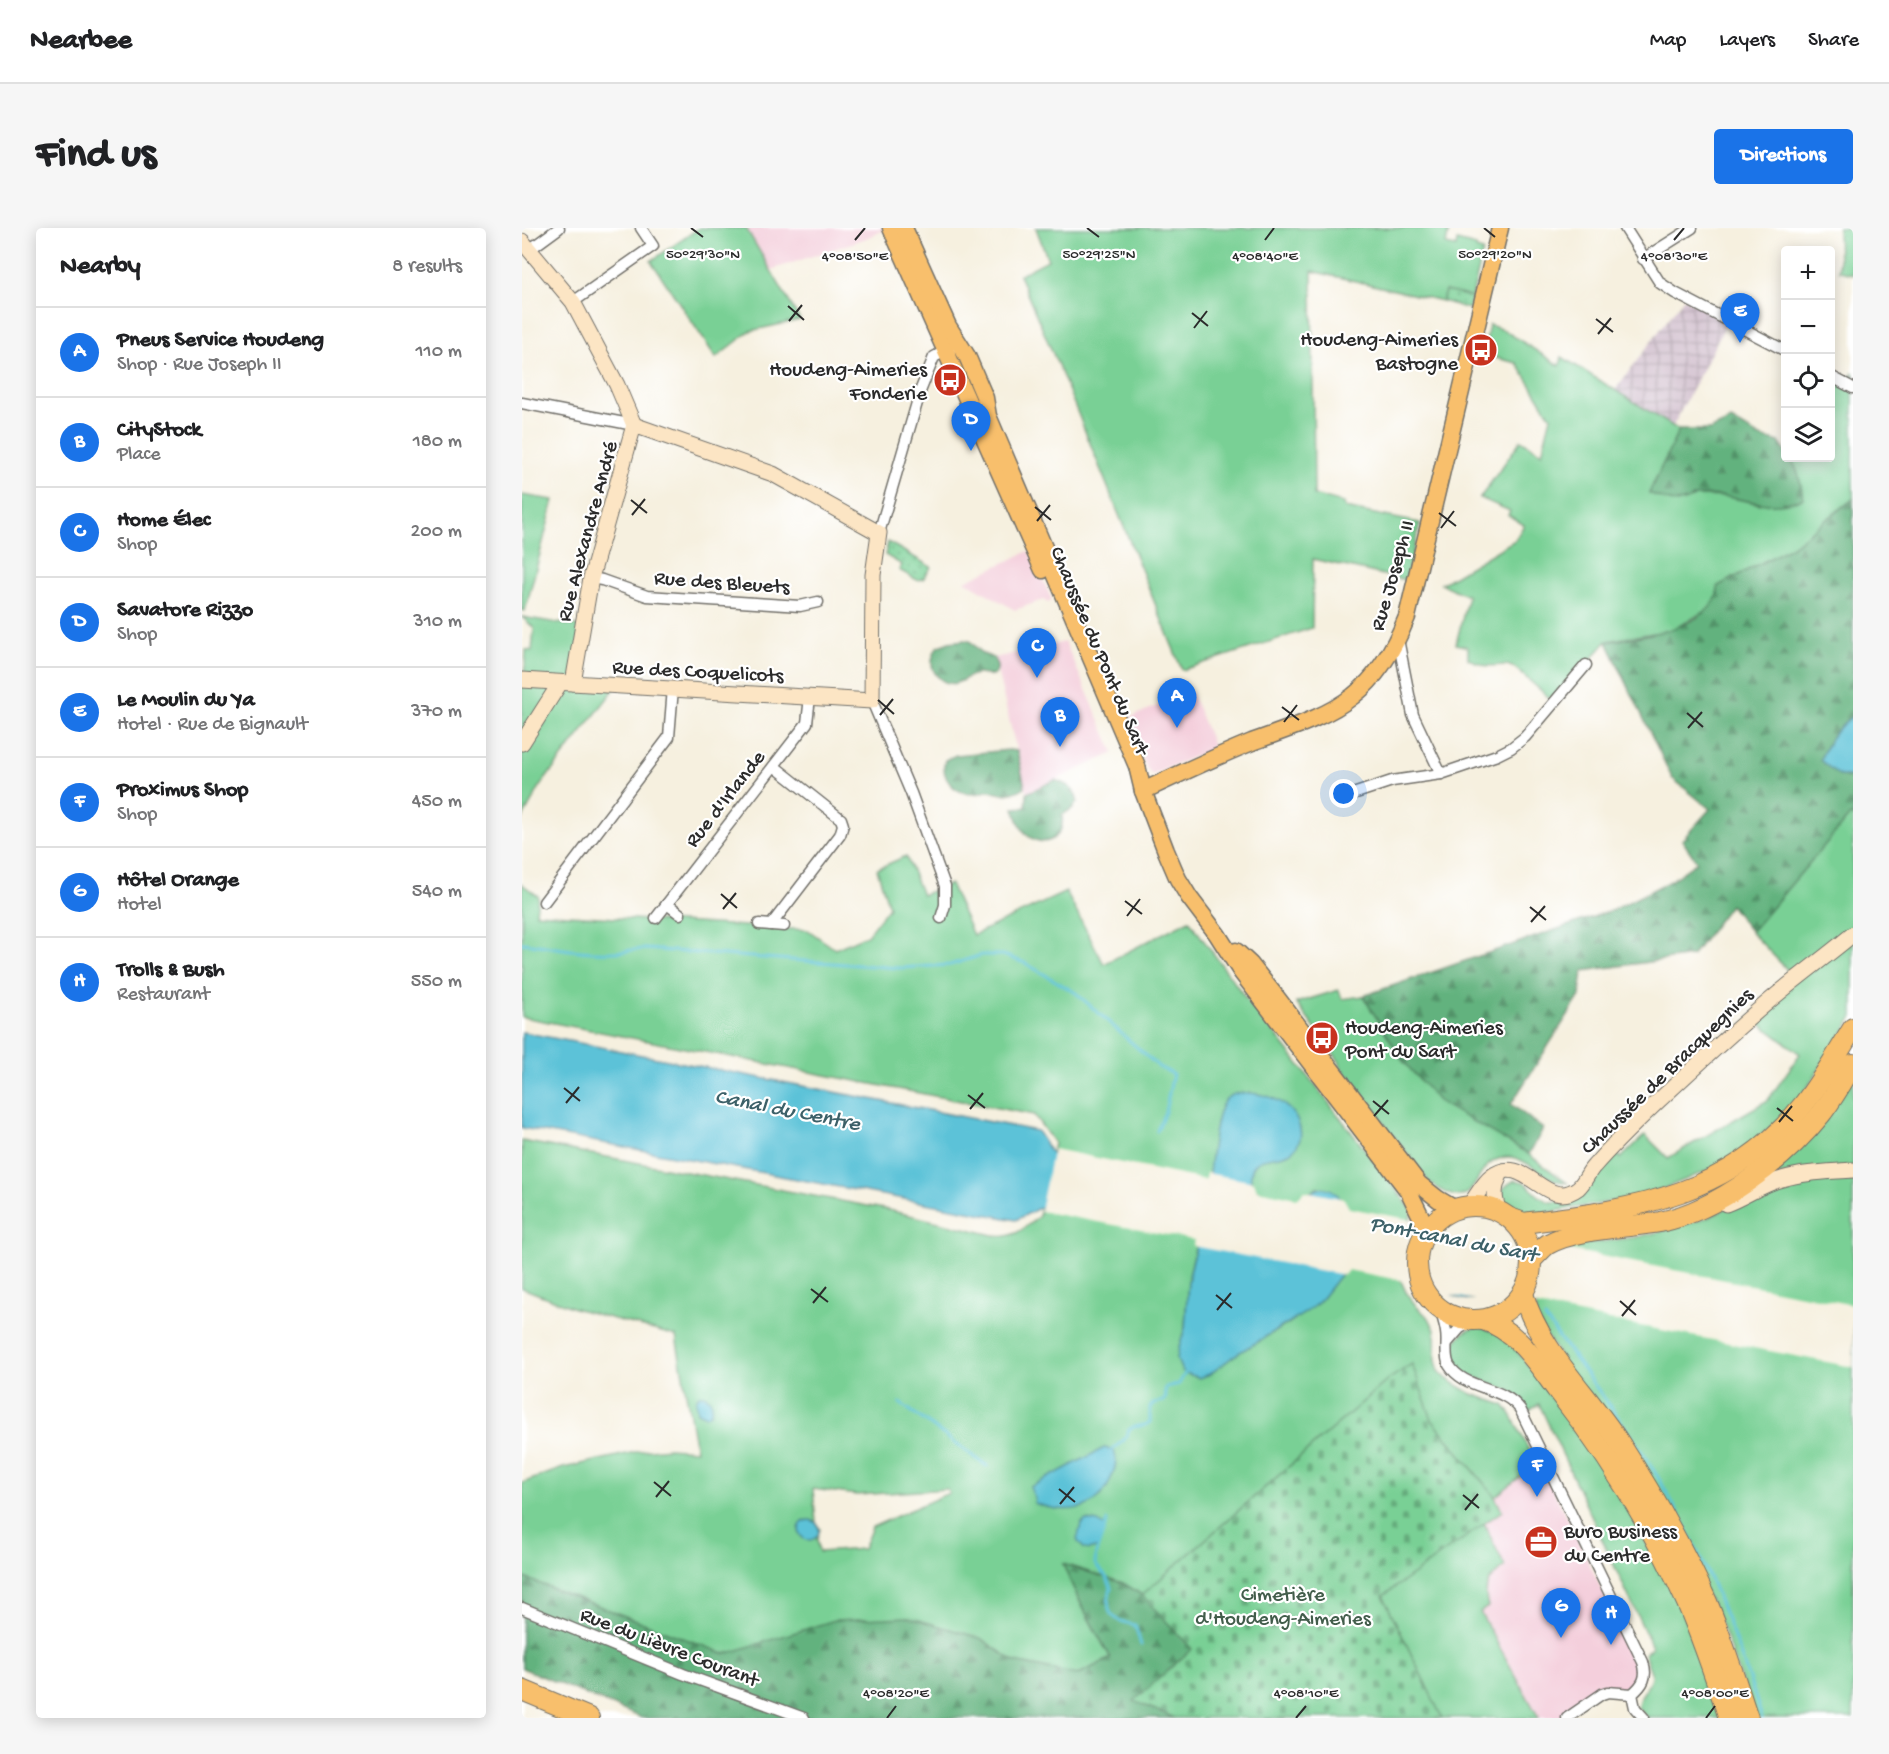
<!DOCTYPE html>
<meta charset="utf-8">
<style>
:root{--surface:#fff;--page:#f6f6f6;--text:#202124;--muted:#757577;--line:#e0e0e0;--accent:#1a73e8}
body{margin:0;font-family:"Gochi Hand",sans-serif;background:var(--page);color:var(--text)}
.controls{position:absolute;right:18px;top:18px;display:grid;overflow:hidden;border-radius:6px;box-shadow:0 3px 15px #0003}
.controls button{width:54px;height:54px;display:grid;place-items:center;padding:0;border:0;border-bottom:2px solid var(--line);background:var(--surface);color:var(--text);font:30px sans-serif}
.you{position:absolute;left:822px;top:566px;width:21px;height:21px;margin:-15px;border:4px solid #fff;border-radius:50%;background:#1a73e8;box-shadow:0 0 0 9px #1a73e833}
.badge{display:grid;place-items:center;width:39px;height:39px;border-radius:50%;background:var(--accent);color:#fff;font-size:20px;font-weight:700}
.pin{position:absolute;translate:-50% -50px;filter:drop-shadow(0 2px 3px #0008)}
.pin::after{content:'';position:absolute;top:32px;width:21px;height:18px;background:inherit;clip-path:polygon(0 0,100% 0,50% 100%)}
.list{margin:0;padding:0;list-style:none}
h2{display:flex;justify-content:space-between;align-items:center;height:78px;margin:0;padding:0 24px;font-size:26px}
h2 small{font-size:20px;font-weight:400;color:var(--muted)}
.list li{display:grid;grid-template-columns:39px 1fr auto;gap:18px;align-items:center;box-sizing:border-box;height:90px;padding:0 24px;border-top:2px solid var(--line)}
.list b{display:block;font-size:22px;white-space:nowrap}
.list p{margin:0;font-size:20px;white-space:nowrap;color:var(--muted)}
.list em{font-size:20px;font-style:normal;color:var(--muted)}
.icon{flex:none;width:33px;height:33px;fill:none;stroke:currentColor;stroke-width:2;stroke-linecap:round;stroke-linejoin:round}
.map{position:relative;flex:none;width:1331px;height:1490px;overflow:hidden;border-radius:6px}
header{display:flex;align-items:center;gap:36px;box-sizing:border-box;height:84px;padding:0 30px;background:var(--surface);border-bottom:2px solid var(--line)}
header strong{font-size:28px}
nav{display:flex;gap:33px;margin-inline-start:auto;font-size:21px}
.intro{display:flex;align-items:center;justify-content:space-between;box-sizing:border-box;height:144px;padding:0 36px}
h1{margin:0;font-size:42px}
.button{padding:15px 27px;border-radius:6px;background:var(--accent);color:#fff;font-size:21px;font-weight:700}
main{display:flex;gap:36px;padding:0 36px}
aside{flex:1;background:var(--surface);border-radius:6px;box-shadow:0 3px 15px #0003}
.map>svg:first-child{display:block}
</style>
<header>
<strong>Nearbee</strong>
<nav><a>Map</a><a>Layers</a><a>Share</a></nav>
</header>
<div class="intro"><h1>Find us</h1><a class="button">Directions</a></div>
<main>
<aside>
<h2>Nearby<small>8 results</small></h2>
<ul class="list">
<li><span class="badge">A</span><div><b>Pneus Service Houdeng</b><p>Shop · Rue Joseph II</p></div><em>110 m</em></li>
<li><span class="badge">B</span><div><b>CityStock</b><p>Place</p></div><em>180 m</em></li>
<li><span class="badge">C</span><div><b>Home Élec</b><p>Shop</p></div><em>200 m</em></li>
<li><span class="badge">D</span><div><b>Savatore Rizzo</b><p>Shop</p></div><em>310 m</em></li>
<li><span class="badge">E</span><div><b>Le Moulin du Ya</b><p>Hotel · Rue de Bignault</p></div><em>370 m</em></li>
<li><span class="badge">F</span><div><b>Proximus Shop</b><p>Shop</p></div><em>450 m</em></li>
<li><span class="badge">G</span><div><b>Hôtel Orange</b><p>Hotel</p></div><em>540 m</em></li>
<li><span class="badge">H</span><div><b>Trolls &amp; Bush</b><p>Restaurant</p></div><em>550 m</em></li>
</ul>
</aside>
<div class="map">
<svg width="1331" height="1490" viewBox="0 0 1331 1490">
<defs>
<pattern id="industrial-grid" width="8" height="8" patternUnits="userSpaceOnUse" patternTransform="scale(1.5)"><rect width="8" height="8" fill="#d0bdcc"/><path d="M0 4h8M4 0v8" fill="none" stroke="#a99aa6"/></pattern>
<pattern id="forest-firs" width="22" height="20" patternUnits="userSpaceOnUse" patternTransform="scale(1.5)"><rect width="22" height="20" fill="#62b27e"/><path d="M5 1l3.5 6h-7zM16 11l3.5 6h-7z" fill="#519167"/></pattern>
<pattern id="cemetery-stones" width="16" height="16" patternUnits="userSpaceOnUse" patternTransform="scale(1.5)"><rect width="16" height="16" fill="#79d095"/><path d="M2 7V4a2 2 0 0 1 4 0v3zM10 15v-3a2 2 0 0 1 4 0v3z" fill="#63a97a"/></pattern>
<pattern id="park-dots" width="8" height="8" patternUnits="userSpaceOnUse" patternTransform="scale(1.5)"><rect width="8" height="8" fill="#79d095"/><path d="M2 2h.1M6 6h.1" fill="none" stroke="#63a97a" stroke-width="1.8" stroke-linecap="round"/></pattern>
</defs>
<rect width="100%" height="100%" fill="#fff"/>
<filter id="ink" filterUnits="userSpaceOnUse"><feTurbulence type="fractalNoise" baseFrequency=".0167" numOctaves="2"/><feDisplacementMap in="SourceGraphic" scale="12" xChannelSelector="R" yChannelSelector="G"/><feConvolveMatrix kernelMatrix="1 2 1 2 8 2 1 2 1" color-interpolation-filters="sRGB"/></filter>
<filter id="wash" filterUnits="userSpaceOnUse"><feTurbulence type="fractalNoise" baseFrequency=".008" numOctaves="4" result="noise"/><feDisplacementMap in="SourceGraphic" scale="24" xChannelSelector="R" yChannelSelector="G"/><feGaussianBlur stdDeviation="1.35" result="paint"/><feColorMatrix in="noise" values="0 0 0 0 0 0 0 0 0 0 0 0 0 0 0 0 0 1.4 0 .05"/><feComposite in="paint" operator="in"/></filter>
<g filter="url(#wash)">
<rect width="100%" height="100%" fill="#f6f0df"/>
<!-- built -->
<g fill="#f4cfdc">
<polygon points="224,0 361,0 362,2 342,11 249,42"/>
<polygon points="507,323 530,372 526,375 522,372 518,373 493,382 443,353"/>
<polygon points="543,414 592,525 505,565 472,430"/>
<polygon points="669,464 691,517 687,522 630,547 625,541 604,491"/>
<polygon points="1017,1233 1115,1433 1117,1446 1114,1456 1108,1460 1099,1461 1087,1459 1068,1467 1039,1490 1017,1490 958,1384 966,1379 963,1366 966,1354 971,1347 983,1339 962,1295 980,1283 973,1269"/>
</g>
<!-- industrial -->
<polygon fill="url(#industrial-grid)" points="1162,70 1206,92 1151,198 1093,162"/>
<!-- grass -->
<g fill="#79d095" stroke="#527e60" stroke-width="1.5" fill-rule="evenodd">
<polygon points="177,0 224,0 278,92 228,103 194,130 129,33"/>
<polygon points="514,0 921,0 927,1 924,17 934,19 935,13 954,18 954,21 961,23 950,69 923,63 920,73 790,43 792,267 821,275 823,280 898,295 884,352 791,331 790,400 660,442 539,144 497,47 526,32"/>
<polygon points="1316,0 1331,0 1331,46 1317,43"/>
<polygon points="967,97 982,102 1038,138 1040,129 1157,202 1128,264 1155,275 1175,268 1206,269 1238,276 1272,236 1268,230 1308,230 1309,148 1326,157 1331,144 1331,271 1269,319 1197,358 1194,371 1186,382 1149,402 1085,413 1032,474 993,440 985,437 965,438 946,431 946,419 934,416 946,368 919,356 993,312 1002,297 986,287 988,283 958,270 999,212 1020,225 1029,189 995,135 961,127"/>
<polygon points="0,267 32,272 3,383 0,382"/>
<polygon points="0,389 60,399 51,455 94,459 19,557 0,591 0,455 2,452 4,422 10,423 12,400"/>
<polygon points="1328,587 1331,588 1331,789 1278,871 1268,883 1207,934 1123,968 1010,987 988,982 982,976 980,968 981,961 985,957 993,952 1002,954 1017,968 1027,974 1047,973 1057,967 1092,923 1099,930 1123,907 1146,930 1246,872 1278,826 1229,789 1274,751 1229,704"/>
<path d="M384,628L400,667L428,656L451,707L544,664L582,736L667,692L731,780L740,789L890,982L876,1046L884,1064L895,1079L907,1090L913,1102L914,1133L917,1143L925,1151L950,1166L982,1177L990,1188L1014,1236L973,1269L910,1192L889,1137L866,1152L620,1367L601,1355L541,1336C554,1370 571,1400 589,1430L555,1447L493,1434L458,1410L240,1416L203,1426L0,1349V1255L41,1240L118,1223L147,1220L174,1222L154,1108L52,1080L0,1060V913L362,981L476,1008C494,1010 504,998 517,988L532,915L512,887L0,789V656L16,668L14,685L286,702L313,721L345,707L367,679L355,641ZM692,910L749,930H741L733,933L729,941L728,957L764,983L796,959L826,1036L797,1074L767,1095L713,1127L688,1146L657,1119L663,1100L666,1053L684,970ZM291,1261L335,1267L425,1261L427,1265L350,1299L341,1321L297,1324L295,1310L298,1301L294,1294Z"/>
<path d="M817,762L820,771L841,768L882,834L1045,955C1018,953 1002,921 976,931C946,943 958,992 907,954L819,840L817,833L774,775Z"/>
<polygon points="1331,850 1331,938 1242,949"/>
<polygon points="1331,947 1331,1490 1233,1490 1194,1382 1013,1089 1019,1035 1055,1017 1115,1009 1149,1001 1186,989 1251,957"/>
<path d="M956,1099L973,1104L991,1117L1097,1262L1161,1384L1200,1490H1126L1116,1480C1115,1466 1131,1459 1129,1444C1127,1438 1124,1432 1122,1426L1130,1419L1017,1176L1006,1184L996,1169L986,1162L942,1145L935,1137L930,1119C937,1108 942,1101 956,1099Z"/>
<path d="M962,1295L983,1339C965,1351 961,1358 966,1379L958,1384L1017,1490H920L861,1368Z"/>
</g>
<!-- forest -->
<g fill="url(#forest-firs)" stroke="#466e54" stroke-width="1.5">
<path d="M1209,192L1238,209L1257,214L1263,223L1264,230H1268C1277,242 1279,255 1281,270C1241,287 1214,263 1176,268C1169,269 1161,275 1154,274C1145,274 1135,268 1127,265L1157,202H1188Z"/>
<path d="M1331,271V488C1315,498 1305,515 1298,532L1318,548H1331V588L1328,587L1229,704L1208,677L1170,728L1061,743L1058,768L989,876L1021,901L1007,926L917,874L882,834L841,768L1091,682L1148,653L1175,634L1160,612L1188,581L1150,550L1085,414C1115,409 1177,402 1193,372C1195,368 1196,363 1196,358L1269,319Z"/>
<path d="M442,412L448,413L461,426L472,430C474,435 477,439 474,444C469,450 463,446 456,446C448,446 442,453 434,455C422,458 409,446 410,433C410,429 413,423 415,419L427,414Z"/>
<path d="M487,522L495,523L503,559C496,564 485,568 476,565C473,565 470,563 467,563C462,563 457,566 452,566C433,566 418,551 423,532L434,527Z"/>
<path d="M533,552C544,556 555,561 555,574L551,580L540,587C544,614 516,623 501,602C497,596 494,587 492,580L504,579L505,565Z"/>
<path d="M541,1336L601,1355L620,1367L670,1421L613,1473L653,1490H120L0,1440V1349L203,1426L313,1392L387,1389L458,1410L493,1434L555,1447L589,1430C571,1399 554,1369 541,1336Z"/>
</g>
<!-- cemetery -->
<polygon fill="url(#cemetery-stones)" stroke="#527e60" stroke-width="1.5" points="890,1136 910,1192 973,1269 980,1283 861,1368 920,1490 653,1490 612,1473 670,1421 620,1367 866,1152"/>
<!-- park -->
<g fill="url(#park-dots)" stroke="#527e60" stroke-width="1.5">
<polygon points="923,63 950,69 947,81 920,73"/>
<polygon points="366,314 409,339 401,351 395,352 377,342 380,337 363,327"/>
</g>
<!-- water -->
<g fill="#5bc2d8" stroke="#437682" stroke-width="1.5">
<path d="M1331,488V548H1318L1298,532C1305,515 1315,498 1331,488Z"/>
<path d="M0,804L515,903L530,926L686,955C688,938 692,881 705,870C714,862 730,865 741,867C755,870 770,880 776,894C779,901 780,909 776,916C765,938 730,919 729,948C728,956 729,958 734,965L776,973C799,955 811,953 825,982L969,1066C947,1075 936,1074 918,1058L825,1038L797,1074L783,1085L713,1127L688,1146L678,1150L663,1145L659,1141L655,1131L657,1119L663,1100L666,1053L676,1010L519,979L494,992L0,900Z"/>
<path d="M177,1167C184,1166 187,1169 190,1176L189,1184L184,1188L175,1184L174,1172Z"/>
<path d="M582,1220L591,1221C596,1230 594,1239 590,1248C577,1285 544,1287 512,1275L513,1271L508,1259Z"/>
<circle cx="287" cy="1302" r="10"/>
<path d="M564,1292L576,1294L583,1299L576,1319C564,1324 562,1322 555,1312L559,1296Z"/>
</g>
<!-- pier -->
<polygon fill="#f6f0df" points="531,921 683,952 684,945 732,954 735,962 775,970 783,963 822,971 827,980 927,999 940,994 971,999 981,1009 1331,1077 1331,1139 969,1069 959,1073 923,1066 915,1059 826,1042 822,1047 671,1018 672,1012 518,983"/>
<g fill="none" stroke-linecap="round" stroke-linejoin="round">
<!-- stream -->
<g stroke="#5bc2d8" stroke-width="3">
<path d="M0,715C29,718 61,726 91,724C102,724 112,721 124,721L377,740L428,737L460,727H481L503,735L554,765L637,839L651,846L643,884L635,903"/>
<path d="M1023,1090C1064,1147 1109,1202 1144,1263C1185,1335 1215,1411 1240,1490"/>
<polyline points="378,1175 465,1238"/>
<polyline points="591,1221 602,1212 607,1202 611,1199 623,1197 628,1194 628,1179 632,1175 641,1173 644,1169 643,1164 644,1159 657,1156 663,1145"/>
<path d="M585,1293L574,1325L573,1336L585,1350L589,1360C582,1385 588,1392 613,1397L619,1417"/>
</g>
</g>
</g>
<g filter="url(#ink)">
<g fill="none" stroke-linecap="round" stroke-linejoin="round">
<!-- street casing -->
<g stroke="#72706a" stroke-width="13">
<g id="street">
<polyline points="1103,0 1138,55 1153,65 1264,123"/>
<polyline points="7,22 37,0"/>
<polyline points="1121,31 1170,0"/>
<polyline points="51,74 131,18 119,0"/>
<polyline points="1308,148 1331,160"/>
<polyline points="0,175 112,197"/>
<polyline points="357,305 399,161 412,129 429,120"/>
<polyline points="69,350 80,352 125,368 278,378 296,374"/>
<polyline points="876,411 891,487 919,546"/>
<polyline points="350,473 389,565 423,658 423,677 419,690"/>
<polyline points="828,567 870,553 919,546 975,527 989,520 1003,509 1064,437"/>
<polyline points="22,674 147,509 151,460"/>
<polyline points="145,676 158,686"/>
<polyline points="134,690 285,495 288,469"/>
<polyline points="237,696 262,698"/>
<polyline points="249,697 318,607 321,597 319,591 252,538"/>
<path d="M918,1081C920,1088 923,1096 924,1104C926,1115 922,1127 927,1137C942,1162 980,1157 998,1181L1121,1434C1126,1449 1121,1457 1110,1466"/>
<polyline points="925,1115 938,1100 952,1093"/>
<polyline points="0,1380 161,1446 282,1490"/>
<polyline points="1110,1466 1113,1480 1122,1490"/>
<polyline points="1045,1490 1080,1466 1086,1464 1110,1466"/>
</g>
</g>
<!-- secondary casing -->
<g stroke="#72706a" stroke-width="17">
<g id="secondary">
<polyline points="0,13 51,74 95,157 112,197"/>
<polyline points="0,452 350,473 351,347 357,305 251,246 112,197"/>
<polyline points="51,455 69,350 112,197"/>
<polyline points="0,515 38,455"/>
<path d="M1204,976C1223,969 1240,956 1260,951C1283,944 1307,944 1331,942"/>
<path d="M947,978C954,969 961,955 969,949C1003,922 1023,985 1056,960C1063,954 1066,944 1072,938C1091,916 1112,896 1133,876C1172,840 1211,803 1252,769C1278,747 1305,728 1331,706"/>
<path d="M977,983C971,968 972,959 979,945"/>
</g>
</g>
<!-- primary casing -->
<g stroke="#72706a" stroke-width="19">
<g id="primary">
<polyline points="369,0 521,342"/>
<polyline points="382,0 426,98 445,128 463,170 466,188 615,538 621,563 644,623 656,651 667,669 695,706 720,745 887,964 905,1001"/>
<path d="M621,563C657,546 693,529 730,514C762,502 804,490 831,468C857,448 873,419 885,389L978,0"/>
<polyline points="714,723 728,736 755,770 897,956 916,971 933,981"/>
</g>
</g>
<!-- highway casing -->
<g stroke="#72706a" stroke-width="22">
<g id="highway">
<circle cx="952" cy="1035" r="57"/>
<path d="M988,990L1002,995L1009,994C1115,981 1211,966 1281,877C1300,853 1315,826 1331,800"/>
<path d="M1009,1032C1015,1027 1020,1020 1026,1016C1055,1000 1104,1000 1138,994C1196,982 1262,932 1299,886C1311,871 1321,853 1331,836"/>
<path d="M1001,1066C1018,1123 1065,1165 1097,1214C1130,1265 1160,1318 1185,1374C1201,1412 1213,1451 1226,1490"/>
<path d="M961,1092C995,1102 1015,1135 1035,1162C1086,1227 1131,1299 1165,1375C1181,1412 1194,1451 1207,1490"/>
<polyline points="0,1462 67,1490"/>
</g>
</g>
<!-- street -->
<use href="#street" stroke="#fff" stroke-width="10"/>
<!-- secondary -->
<use href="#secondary" stroke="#fce5c4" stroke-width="15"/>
<!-- primary -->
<use href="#primary" stroke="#f8bf6c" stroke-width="16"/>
<!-- highway -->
<use href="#highway" stroke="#f8bf6c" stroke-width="20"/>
</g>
</g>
<!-- ticks -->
<path fill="none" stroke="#2b2b2b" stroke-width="2" d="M169,0L181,9M565,0L577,9M962,0L973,9M333,12L343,0M743,12L752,0M1152,12L1162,0M266,78L282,92M670,85L686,98M1074,91L1091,104M267,93L280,77M672,100L685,83M1076,106L1089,90M109,272L125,285M513,279L529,292M917,285L934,298M110,287L123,271M515,293L528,277M919,300L932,283M356,472L372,486M760,479L777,492M1165,485L1181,499M358,487L371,471M762,494L775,477M1166,500L1180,484M199,666L215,680M603,673L620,686M1008,679L1024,692M201,681L214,665M605,688L618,671M1009,694L1023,678M42,860L58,873M446,867L463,880M851,873L867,886M44,875L57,859M1255,880L1271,893M448,881L461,865M852,888L866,872M1257,894L1270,878M289,1061L306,1074M694,1067L710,1080M1098,1073L1114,1087M291,1075L304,1059M695,1082L709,1065M1100,1088L1113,1072M132,1254L149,1268M537,1261L553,1274M941,1267L957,1280M134,1269L147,1253M538,1276L552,1259M943,1282L956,1266M365,1490L374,1478M774,1490L784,1478M1184,1490L1193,1478"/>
<!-- icons -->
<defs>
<g id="bus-disc" transform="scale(1.725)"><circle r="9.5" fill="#c8321e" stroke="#fff"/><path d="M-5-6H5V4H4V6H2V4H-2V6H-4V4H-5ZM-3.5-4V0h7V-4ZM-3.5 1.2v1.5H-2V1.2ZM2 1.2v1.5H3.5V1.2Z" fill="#fff"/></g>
<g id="office-disc" transform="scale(1.725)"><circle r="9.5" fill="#c8321e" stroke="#fff"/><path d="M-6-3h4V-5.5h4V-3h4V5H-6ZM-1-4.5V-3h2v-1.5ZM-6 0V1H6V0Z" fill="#fff"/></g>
</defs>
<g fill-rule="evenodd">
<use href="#bus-disc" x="959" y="122"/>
<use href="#bus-disc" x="428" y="152"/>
<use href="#bus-disc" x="800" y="810"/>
<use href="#office-disc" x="1019" y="1314"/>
</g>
<g text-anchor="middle" stroke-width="4.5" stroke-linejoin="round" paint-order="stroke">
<!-- poi labels -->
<g font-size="21" fill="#2b2b2b" stroke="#fff" text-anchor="end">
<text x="936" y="117">Houdeng-Aimeries<tspan x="936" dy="24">Bastogne</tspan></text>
<text x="405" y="147">Houdeng-Aimeries<tspan x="405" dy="24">Fonderie</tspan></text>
<text x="823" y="805" text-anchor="start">Houdeng-Aimeries<tspan x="823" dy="24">Pont du Sart</tspan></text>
<text x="1042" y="1309" text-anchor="start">Buro Business<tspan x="1042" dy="24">du Centre</tspan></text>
</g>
<!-- street labels -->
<g font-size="21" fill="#2b2b2b" stroke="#fff">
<text transform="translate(64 303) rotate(-75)" y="7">Rue Alexandre André</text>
<text transform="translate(869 347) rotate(-74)" y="7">Rue Joseph II</text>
<text transform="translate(200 353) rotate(4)" y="7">Rue des Bleuets</text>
<text transform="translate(579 422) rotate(67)" y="7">Chaussée du Pont du Sart</text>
<text transform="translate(176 442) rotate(3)" y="7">Rue des Coquelicots</text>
<text transform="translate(202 570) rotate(-52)" y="7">Rue d'Irlande</text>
<text transform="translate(1144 842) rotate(-44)" y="7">Chaussée de Bracquegnies</text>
<text transform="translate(148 1418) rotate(21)" y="7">Rue du Lièvre Courant</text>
</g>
<!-- park labels -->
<g font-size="21" fill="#425d4b" stroke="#fff">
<text x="761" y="1372">Cimetière<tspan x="761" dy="24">d'Houdeng-Aimeries</tspan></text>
</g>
<!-- water labels -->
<g font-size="22" font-style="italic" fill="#3c6068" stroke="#fff">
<text transform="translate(266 880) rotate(11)" y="8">Canal du Centre</text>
<text transform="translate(932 1009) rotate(11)" y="8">Pont-canal du Sart</text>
</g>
</g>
<g font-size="15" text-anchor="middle" fill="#2b2b2b" stroke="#fff" stroke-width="4.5" stroke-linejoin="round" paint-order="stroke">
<text x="181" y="30">50°29'30"N</text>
<text x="577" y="30">50°29'25"N</text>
<text x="973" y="30">50°29'20"N</text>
<text x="333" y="32">4°08'50"E</text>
<text x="743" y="32">4°08'40"E</text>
<text x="1152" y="32">4°08'30"E</text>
<text x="374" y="1469">4°08'20"E</text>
<text x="784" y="1469">4°08'10"E</text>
<text x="1193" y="1469">4°08'00"E</text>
</g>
</svg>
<div class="controls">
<button>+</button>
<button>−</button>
<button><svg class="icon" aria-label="locate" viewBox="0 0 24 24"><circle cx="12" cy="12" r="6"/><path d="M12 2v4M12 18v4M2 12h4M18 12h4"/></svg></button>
<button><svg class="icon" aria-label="layers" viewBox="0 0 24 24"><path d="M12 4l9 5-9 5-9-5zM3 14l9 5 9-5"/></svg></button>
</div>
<div class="you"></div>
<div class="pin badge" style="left:655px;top:500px">A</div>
<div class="pin badge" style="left:538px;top:519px">B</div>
<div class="pin badge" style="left:515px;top:450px">C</div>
<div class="pin badge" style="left:449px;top:223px">D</div>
<div class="pin badge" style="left:1218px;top:115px">E</div>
<div class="pin badge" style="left:1015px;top:1269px">F</div>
<div class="pin badge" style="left:1039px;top:1410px">G</div>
<div class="pin badge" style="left:1089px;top:1417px">H</div>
</div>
</main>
